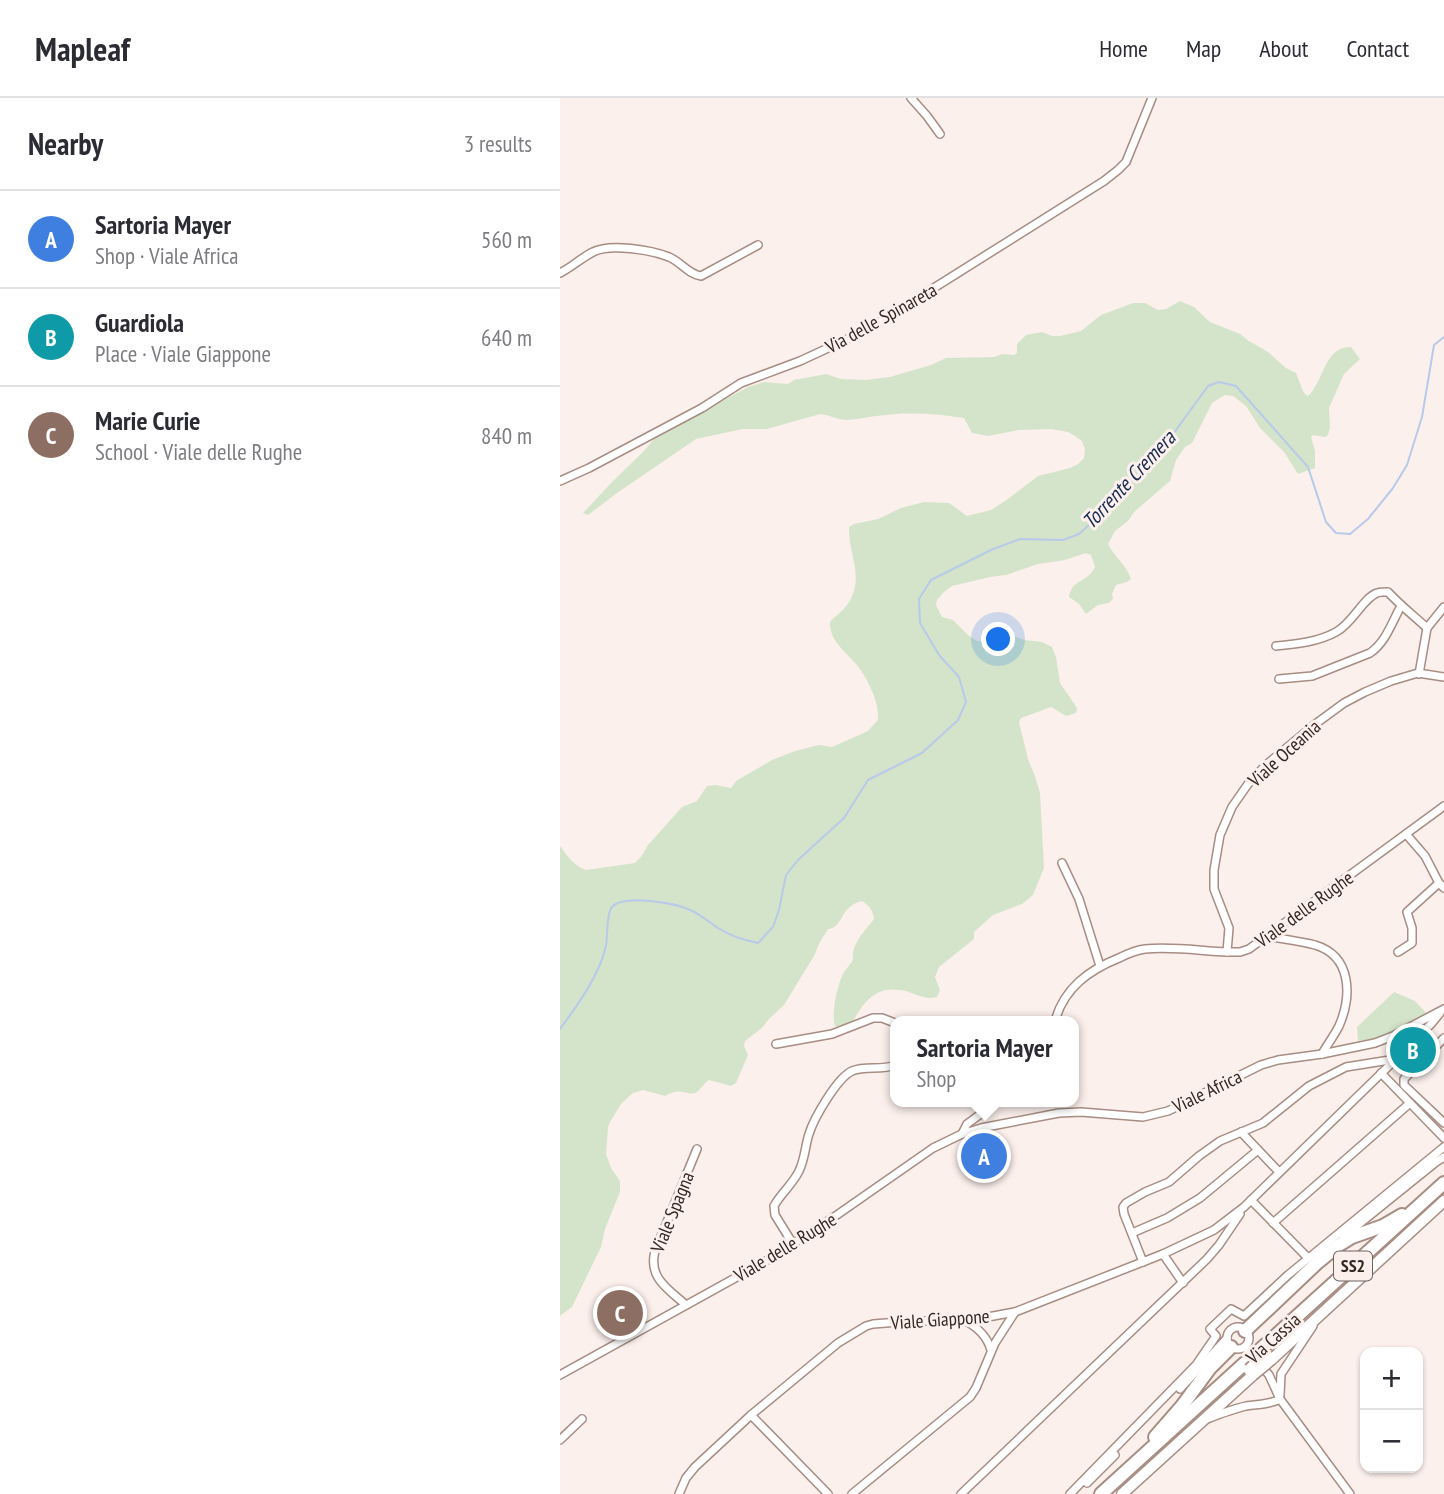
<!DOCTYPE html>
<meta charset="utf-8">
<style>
:root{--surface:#fff;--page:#f7f7f7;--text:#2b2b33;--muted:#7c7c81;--line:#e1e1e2;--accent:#ea580c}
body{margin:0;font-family:"PT Sans Narrow",sans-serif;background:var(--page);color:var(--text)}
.controls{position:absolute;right:21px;bottom:21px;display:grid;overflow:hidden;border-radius:14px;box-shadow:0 2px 5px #0004}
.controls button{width:63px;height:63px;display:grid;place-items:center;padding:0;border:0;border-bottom:2px solid var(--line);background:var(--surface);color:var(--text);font:35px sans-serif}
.you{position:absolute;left:439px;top:542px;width:24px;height:24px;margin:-18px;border:5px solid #fff;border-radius:50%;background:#1a73e8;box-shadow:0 0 0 10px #1a73e833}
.badge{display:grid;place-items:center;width:46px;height:46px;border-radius:50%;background:var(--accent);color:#fff;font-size:23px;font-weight:700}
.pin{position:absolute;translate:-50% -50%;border:4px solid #fff;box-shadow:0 2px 7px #0006}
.popup{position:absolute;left:330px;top:918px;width:189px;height:91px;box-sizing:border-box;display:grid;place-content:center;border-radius:14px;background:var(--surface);filter:drop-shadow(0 2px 5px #0005);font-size:23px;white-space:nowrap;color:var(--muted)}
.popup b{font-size:26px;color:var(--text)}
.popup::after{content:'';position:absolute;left:50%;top:100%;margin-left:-14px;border:14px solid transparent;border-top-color:var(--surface)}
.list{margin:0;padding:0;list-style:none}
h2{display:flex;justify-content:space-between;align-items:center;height:91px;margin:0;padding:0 28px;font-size:30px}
h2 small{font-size:23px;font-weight:400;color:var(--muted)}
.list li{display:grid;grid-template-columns:46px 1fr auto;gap:21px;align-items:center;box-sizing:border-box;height:98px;padding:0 28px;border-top:2px solid var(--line)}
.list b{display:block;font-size:26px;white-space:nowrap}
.list p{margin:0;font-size:23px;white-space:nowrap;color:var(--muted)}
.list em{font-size:23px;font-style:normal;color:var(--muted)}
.map{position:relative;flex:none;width:884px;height:1396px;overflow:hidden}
header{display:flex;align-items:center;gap:42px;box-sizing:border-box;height:98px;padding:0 35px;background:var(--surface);border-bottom:2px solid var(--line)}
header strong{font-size:33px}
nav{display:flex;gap:38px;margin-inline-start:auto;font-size:24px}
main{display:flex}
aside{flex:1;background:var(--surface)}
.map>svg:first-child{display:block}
</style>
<header>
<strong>Mapleaf</strong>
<nav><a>Home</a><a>Map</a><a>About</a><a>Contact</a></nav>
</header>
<main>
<aside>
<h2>Nearby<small>3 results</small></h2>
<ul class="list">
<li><span class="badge" style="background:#3f7fe0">A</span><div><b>Sartoria Mayer</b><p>Shop · Viale Africa</p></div><em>560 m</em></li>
<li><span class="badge" style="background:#0f9aa8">B</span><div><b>Guardiola</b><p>Place · Viale Giappone</p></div><em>640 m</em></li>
<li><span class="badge" style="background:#8d6e63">C</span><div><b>Marie Curie</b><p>School · Viale delle Rughe</p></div><em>840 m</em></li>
</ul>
</aside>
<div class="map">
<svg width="884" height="1396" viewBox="0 0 884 1396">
<rect width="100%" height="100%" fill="#fcf0ec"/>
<!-- green -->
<g fill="#d4e4ca">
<path d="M620,203L634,209L650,224L680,236L689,243L708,254L726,270L736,275L743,293L745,296L748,298C764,284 764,248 791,249L800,261L784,276L769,310L770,329L768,337L765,339L753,337L751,339L755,353V370L738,376L724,354L700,330L686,308L673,298L665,297L652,305L632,345L625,349L616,362L610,383L574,414L568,423L555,433L548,446C554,459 566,466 571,481L567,484L556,487L552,496L553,501L549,505L538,507L526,516L519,506L509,499C512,480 528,485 535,469L531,457L526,455L505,462L478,466L446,477L430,479L392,488L384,494L377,502L376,507L382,519L393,522L408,537L417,543H423L439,535H444L465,542L482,544L492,549L496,559L500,585L517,610L516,615L506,618L491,609L461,620L459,624L468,661L475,678L480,695L484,770L473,797L462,806L433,817L414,834V841L379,869L375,879L380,892L377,899C363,903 353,893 339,892C316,888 302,905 293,924L283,929L275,928C271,916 277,888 283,876C286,870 291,867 293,861C291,846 305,833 314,821C313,813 309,807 302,803C278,809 285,829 268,831L260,844L254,858L224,907L208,922L202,930L185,943L184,948L188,957L176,985L171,988L149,982C144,985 140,993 135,995C125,998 122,988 105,998L83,992L73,995L61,1006L50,1024L48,1029L46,1056L51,1070L60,1083V1094L45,1131L41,1149L12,1209L0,1218V748C8,759 14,768 26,772L75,765L81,759L88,747L122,709L137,703L147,688L155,687L171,690L176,683L212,662L235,653L259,647L272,649L308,633L318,622C319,605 311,589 302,574C292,557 269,546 270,524C275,518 282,514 287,507C306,480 288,457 289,429L294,426L318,421L341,410L364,404L389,405L407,418L431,412L445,403L478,378L510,370L518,366L524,360L525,351L522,343L515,338L508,334L491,331L459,332L428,338L412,335L404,320C379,316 351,314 326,317C313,318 300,321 287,322C278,322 269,317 260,316L207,331H183L136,341L57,395L28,417L23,415L53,383L83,354L94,341L108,332L188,289L204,284L228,286L234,282L266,276L281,281L306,282L330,279L371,267L386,260L434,259L442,256L454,257L457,255V246L466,237L482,234L492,238H500L521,233L541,217L573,205H585L598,212L606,211Z"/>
<polygon points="834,894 855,903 867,916 821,940 798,943 797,929"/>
</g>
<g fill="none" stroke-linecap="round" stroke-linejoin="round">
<!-- stream -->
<path stroke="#b8c9e9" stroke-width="2" d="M0,931C17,908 41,875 46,847C48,837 46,816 52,809C64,796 116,805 130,812C140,816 149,824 158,830C170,838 183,842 198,845L213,829L219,812L226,777L238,762L284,720L308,682L362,655L398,622L406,604L399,579L379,557L360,525L359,501L371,482L431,452L460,441L503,442L519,436L548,410L608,343L648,288L659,284L676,288L748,369L766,424L776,435L790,436L808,421L833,390L847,367L862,319L874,247L884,239"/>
<!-- street casing -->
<g stroke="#a78d83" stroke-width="10">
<g id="street">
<polyline points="351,0 367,18 380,36"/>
<path d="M0,175C12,169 21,160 33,154C50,145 91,152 109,159C121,164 128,176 141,178L198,147"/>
<polyline points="0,383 29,370 142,310 181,285 240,263 307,232 544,83 558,72 566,64 592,0"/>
<path d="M716,548C736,546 758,544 776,534C793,525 803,500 817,495C818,494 827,494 828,494C840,507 854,518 867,530"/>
<polyline points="859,576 867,530 884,509"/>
<path d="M719,581L752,578L810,555C826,544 832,524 841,508"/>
<polyline points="846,736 865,758 879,785 884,790"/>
<polyline points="502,765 519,801 540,868"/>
<path d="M707,838C722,841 739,843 755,847C792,858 792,898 779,928C774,938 767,947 762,956"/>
<polyline points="667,854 669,830 654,791 654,772 660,737 672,709 688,686 706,667 754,627 784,605 805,594 831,583 858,575 884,579"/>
<polyline points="838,854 852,845 852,830 847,814 879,785"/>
<path d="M495,923C504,890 529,872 559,860C567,856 576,852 585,851C612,848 641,853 667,854H680L689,851L884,708"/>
<polyline points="884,940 844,981 844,987 884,1025"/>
<polyline points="216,946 272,936 313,920 322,920 335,925"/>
<polyline points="821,975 884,1040"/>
<polyline points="681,1034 719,1074"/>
<polyline points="402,1036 407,1026 437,1004"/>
<polyline points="691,1102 748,1160"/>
<polyline points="713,1125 850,1005"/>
<polyline points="572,1135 607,1120 640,1100 698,1052"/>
<polyline points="783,1139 876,1064 884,1059"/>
<path d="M233,1146L215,1117L214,1108C221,1095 233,1086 239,1073C245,1061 245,1048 249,1036C254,1020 277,980 292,973C306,967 321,973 335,967"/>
<polyline points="603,1156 623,1185"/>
<polyline points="583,1164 564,1116 563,1109 566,1105 585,1094 609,1084 639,1058 660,1043 703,1025 749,988 786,969 836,961"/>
<path d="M126,1207C108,1191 88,1180 95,1153L137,1051"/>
<path d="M406,1223C418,1230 427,1238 431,1252"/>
<circle cx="678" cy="1240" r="11"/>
<polyline points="685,1249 709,1277 720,1301 790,1396"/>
<polyline points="0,1277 213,1159 274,1119 373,1050 402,1036 421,1030 499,1015 521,1014 583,1019 608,1013 701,967 718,962 762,956 815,945 833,938 884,911"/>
<polyline points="620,1291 667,1240"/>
<polyline points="720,1297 721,1276 753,1228"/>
<polyline points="191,1317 268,1396"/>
<path d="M647,1321C660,1316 673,1311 686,1308C698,1306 710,1307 720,1301"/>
<polyline points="0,1342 22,1321"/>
<polyline points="527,1385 555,1357"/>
<polyline points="119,1396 126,1380 135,1369 191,1317 278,1245 306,1228 313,1226 352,1223 406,1223 455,1214 603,1156 654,1132 684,1109 836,961 871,926 880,915"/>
<polyline points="292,1396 410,1299 416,1290 435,1245 455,1214"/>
<polyline points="401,1396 647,1161 659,1147 680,1116"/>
<polyline points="510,1396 636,1267 656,1238 650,1231 671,1211 684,1218 728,1177 884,1049"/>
</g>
</g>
<!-- secondary casing -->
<g stroke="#a78d83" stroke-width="13">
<g id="secondary">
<polyline points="711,1262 884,1103"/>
<polyline points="562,1396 693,1277"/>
</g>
</g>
<!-- highway casing -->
<g stroke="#a78d83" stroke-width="16">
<g id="highway">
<polyline points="685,1233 758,1164 779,1147 792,1139 823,1128 842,1117"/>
<polyline points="701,1251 884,1085"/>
<polyline points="595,1339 622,1308 650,1270 671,1249"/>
<polyline points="541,1396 685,1265"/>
</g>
</g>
<!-- street -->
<use href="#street" stroke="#fff" stroke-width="7"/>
<!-- secondary -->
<use href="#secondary" stroke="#fff" stroke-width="10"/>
<!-- highway -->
<use href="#highway" stroke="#fff" stroke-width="12"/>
<!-- secondary-bridge casing -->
<g stroke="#a78d83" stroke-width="13" stroke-linecap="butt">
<polyline id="secondary-bridge" points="693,1277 711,1262"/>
</g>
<!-- highway-bridge casing -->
<g stroke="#a78d83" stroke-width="16" stroke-linecap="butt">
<polyline id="highway-bridge" points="690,1272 706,1257"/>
</g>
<!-- secondary-bridge -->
<use href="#secondary-bridge" stroke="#fff" stroke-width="10"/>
<!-- highway-bridge -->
<use href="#highway-bridge" stroke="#fff" stroke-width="12"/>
</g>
<g text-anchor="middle" stroke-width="6" stroke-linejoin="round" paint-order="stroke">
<!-- shield labels -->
<rect fill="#fcf0ec" stroke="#6f635f" stroke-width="2" x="774" y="1153.5" width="38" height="29" rx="5"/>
<g font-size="18" font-weight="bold" fill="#322723">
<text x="793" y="1174">SS2</text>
</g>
<!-- street labels -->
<g font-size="19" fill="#322723" stroke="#fcf0ec">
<text transform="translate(321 220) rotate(-29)" y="7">Via delle Spinareta</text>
<text transform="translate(724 655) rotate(-42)" y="7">Viale Oceania</text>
<text transform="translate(744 811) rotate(-36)" y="7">Viale delle Rughe</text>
<text transform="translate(647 993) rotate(-26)" y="7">Viale Africa</text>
<text transform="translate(112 1114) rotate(-68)" y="7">Viale Spagna</text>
<text transform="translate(225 1149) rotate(-31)" y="7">Viale delle Rughe</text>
<text transform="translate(380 1221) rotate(-4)" y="7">Viale Giappone</text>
<text transform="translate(713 1240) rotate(-42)" y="7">Via Cassia</text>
</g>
<!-- water labels -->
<g font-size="21" font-style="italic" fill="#152951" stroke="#fcf0ec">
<text transform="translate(569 382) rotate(-47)" y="7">Torrente Cremera</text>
</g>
</g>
</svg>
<div class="controls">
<button>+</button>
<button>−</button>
</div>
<div class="you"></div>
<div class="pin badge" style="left:424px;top:1058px;background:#3f7fe0">A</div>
<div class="popup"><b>Sartoria Mayer</b>Shop</div>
<div class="pin badge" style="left:853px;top:952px;background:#0f9aa8">B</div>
<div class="pin badge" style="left:60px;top:1215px;background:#8d6e63">C</div>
</div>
</main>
